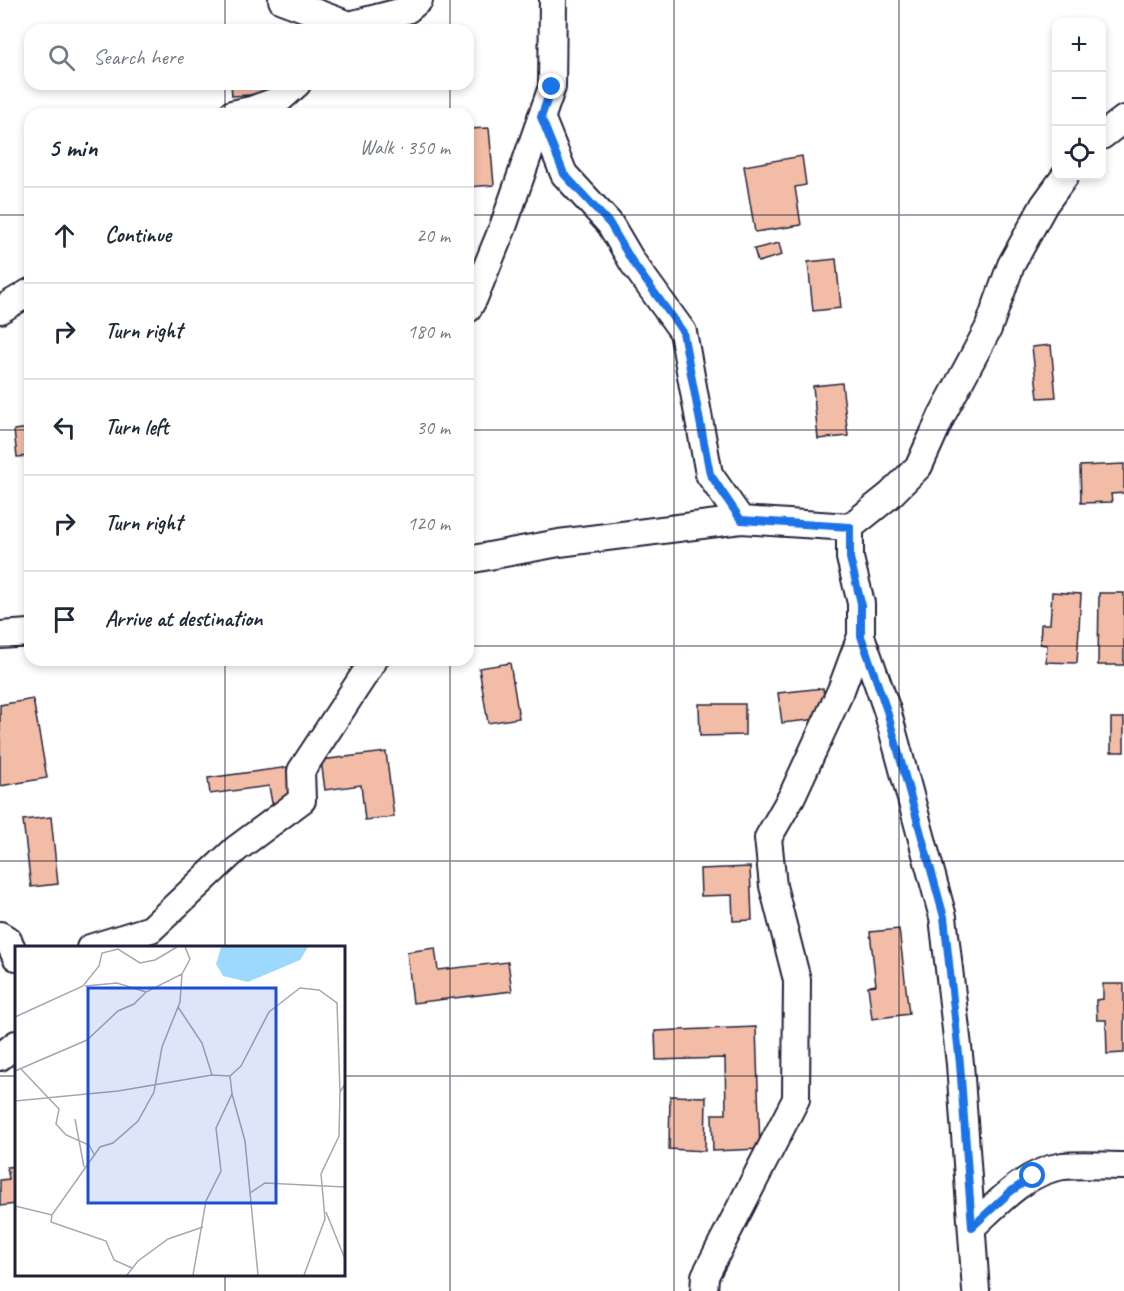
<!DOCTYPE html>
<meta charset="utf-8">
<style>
:root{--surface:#fff;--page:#f2f2f3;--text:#1f2937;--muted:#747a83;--line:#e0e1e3}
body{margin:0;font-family:Caveat,sans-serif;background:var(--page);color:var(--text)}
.controls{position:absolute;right:18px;top:18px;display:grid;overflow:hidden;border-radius:12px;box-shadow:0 3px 9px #0003}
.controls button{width:54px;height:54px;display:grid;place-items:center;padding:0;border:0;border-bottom:2px solid var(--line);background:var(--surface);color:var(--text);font:30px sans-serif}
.stop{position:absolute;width:18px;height:18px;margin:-14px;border:4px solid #1a73e8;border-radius:50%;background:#fff}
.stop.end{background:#1a73e8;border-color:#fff;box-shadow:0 2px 6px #0008}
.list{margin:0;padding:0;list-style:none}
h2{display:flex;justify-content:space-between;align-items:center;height:78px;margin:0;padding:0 24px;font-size:26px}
h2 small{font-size:20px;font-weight:400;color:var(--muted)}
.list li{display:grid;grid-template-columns:39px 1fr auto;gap:18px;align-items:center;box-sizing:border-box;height:96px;padding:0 24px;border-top:2px solid var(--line)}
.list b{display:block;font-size:22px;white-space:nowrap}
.list em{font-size:20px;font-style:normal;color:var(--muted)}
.icon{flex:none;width:33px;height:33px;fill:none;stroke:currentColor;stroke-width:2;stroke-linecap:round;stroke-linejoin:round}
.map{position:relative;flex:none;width:1124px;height:1291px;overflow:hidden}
.search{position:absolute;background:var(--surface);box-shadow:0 3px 9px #0003;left:24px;top:24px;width:450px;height:66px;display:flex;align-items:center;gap:15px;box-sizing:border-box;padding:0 21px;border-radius:18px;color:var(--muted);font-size:22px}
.panel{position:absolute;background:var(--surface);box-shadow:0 3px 9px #0003;left:24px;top:108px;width:450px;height:558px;border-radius:18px}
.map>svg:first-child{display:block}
</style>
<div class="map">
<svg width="1124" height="1291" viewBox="0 0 1124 1291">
<rect width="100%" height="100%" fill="#fff"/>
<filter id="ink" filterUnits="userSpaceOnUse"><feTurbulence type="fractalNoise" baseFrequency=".0167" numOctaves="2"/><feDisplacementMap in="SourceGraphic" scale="12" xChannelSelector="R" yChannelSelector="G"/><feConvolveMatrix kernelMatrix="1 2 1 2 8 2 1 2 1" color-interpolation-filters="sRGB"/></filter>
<g filter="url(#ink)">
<!-- building -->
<g fill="#f2bca6" stroke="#22223b" stroke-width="1.5">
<polygon points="231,84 267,84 268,94 232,96"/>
<polygon points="489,128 494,185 468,187 468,129"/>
<polygon points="802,156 806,185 795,187 801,225 755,232 744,166"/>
<polygon points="779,243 782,255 758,262 754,249"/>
<polygon points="836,259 841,308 813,311 808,262"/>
<polygon points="1051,345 1056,397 1038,398 1032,347"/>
<polygon points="842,383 848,436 818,439 813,386"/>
<polygon points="30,428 30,456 17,457 14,430"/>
<polygon points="1124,464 1124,493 1111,494 1112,502 1081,503 1080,466"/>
<polygon points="1052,592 1081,594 1077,663 1046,662 1047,645 1040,644 1041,624 1050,624"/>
<polygon points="1099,593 1124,593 1124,665 1098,665"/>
<polygon points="510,663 519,718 488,723 479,668"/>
<polygon points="823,688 827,718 782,723 778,693"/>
<polygon points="33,699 47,778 0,786 0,705"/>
<polygon points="699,704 745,704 745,735 700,736"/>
<rect x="1111" y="718" width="13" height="34"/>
<polygon points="386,752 394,817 365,820 361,785 325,790 321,760"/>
<polygon points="289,767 294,800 272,803 269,786 210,794 208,778"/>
<polygon points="51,817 58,884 31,887 23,820"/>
<polygon points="750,867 752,920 733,921 732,895 701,896 700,869"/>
<polygon points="899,929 909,1014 872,1019 868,986 876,985 870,932"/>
<polygon points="435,948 438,970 508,962 512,991 413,1003 407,952"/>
<polygon points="1103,984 1124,984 1124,1053 1107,1054 1106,1020 1097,1020 1096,1000 1103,999"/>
<polygon points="756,1027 760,1149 713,1151 712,1114 726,1114 725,1058 656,1060 655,1031"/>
<polygon points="670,1096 706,1097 705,1151 669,1149"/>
<polygon points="16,1166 16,1204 0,1206 0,1180 9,1179 7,1167"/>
</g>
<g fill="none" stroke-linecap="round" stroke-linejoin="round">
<!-- minor casing -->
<g stroke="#22223b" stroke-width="30">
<g id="minor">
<polyline points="282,0 349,25"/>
<polyline points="345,30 349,25 407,10 419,0"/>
<polyline points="232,114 251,110 279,100 297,84"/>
<polyline points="541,117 564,174 610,224 633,263 683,332 709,474 741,520"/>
<polyline points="1102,136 1124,119"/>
<polyline points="468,309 474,298 503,227 552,87 553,0"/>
<polyline points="0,310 30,292"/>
<polyline points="468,560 559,543 741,520 850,527"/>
<polyline points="0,635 30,633"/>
<polyline points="861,636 887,710 943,917 960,1064 976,1291"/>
<polyline points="0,935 8,940 16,957"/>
<polyline points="90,948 151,929 236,849 302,800 301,771 374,660"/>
<polyline points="0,1057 16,1044"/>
<path d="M972,1227C997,1204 1026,1171 1063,1166C1081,1164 1105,1166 1124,1166"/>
<polyline points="704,1291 705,1276 796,1099 797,980 773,886 768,838 792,796 841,690 861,636 861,603 850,558 850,527 890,495 919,466 942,415 988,329 1011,265 1044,205 1065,176"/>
</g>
</g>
<!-- minor -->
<use href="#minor" stroke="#fff" stroke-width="26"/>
</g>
</g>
<g fill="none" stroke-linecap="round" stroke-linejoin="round" filter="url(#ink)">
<!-- route -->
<polyline stroke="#1a73e8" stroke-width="8" points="552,87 541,117 564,174 610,224 633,263 683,332 710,474 741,520 850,527 850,558 861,603 861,636 887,711 944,917 960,1064 972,1227 1010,1192 1033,1176"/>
</g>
<!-- grid -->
<path fill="none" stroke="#22223b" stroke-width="1.5" stroke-opacity="0.55" d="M225,0V30M450,0V30M674,0V1291M899,0V1291M225,84V114M450,84V114M0,215H30M468,215H1124M0,430H30M468,430H1124M0,646H30M468,646H1124M225,660V948M450,660V1291M0,861H1124M0,1076H16M344,1076H1124M225,1274V1291"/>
<!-- overview -->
<g transform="translate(15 946)">
<rect width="330" height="330" fill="#fff"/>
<path d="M206,1H293L285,14L233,36L208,30L201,18Z" fill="#9dd9fe"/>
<path fill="none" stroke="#a7a7b1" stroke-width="1.5" d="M70,40L102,37L131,46M163,61L187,97L197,129M0,71L68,40L84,20L87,7L103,3L125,17L140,14L162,1M5,122L44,163L41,178L51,189L74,199L80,210M0,125L72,94L103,65L119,58L131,46L167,28L175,13L170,1M217,148L230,195L243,329M0,155L103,145L197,129L215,130M60,173L69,221M235,247L250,237L330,241M0,260L37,269L85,201L98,197L123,175L139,146L147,101L165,56L167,28M311,266L330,313M37,269L36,276L91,295L99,314L117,322M112,329L123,315L153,293L188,281M178,329L191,255L206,225L201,182L217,148L215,130L226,120L254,66L285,42L304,44L322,57L325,146M289,329L310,273L306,228L324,190L325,146L330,138"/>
<path fill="#1d4ed8" fill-opacity="0.15" stroke="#1d4ed8" stroke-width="3" d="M73,42H261V257H73Z"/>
<rect width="330" height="330" fill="none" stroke="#22223b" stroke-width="3"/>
</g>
</svg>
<div class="controls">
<button>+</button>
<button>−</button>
<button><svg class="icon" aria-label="locate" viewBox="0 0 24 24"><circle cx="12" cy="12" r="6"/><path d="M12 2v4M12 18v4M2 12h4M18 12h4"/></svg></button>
</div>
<div class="stop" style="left:1033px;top:1176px"></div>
<div class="stop end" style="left:552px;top:87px"></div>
<div class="search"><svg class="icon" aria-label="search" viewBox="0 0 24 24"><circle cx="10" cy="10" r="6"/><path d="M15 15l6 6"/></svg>Search here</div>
<section class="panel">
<h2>5 min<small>Walk · 350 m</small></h2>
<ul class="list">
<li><svg class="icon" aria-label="ahead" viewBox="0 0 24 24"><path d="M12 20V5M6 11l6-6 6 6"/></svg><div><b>Continue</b></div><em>20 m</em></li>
<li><svg class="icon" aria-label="right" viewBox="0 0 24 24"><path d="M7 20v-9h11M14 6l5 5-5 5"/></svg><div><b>Turn right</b></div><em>180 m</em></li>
<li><svg class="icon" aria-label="left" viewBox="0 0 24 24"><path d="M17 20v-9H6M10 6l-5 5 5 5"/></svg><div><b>Turn left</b></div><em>30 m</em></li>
<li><svg class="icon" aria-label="right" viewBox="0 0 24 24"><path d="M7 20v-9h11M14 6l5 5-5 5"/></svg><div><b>Turn right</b></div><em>120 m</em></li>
<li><svg class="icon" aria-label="arrive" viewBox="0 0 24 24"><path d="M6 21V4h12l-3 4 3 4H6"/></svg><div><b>Arrive at destination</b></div></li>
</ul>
</section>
</div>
